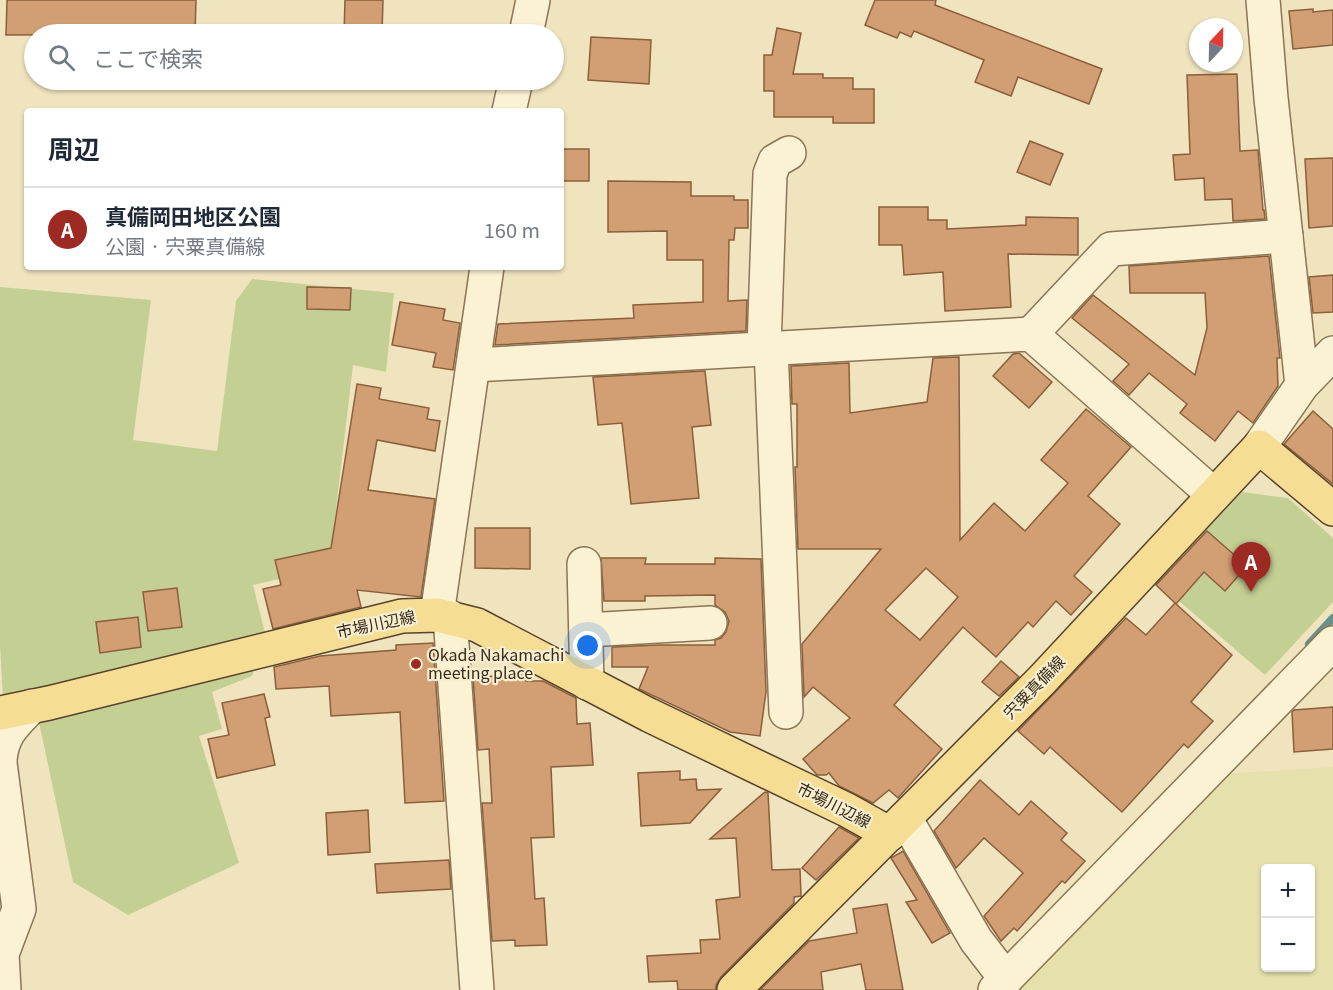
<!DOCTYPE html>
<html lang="ja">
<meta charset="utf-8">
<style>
:root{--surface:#fff;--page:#f2f2f3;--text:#1f2937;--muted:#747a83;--line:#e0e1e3;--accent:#9d2923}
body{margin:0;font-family:Georgia,"Noto Sans JP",serif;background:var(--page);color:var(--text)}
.controls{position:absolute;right:18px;bottom:18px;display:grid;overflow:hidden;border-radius:6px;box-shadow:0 2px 4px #0004}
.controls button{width:54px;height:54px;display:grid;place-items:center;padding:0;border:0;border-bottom:2px solid var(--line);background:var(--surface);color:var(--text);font:30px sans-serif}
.compass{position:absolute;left:1189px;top:18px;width:54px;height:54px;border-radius:50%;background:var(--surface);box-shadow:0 2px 4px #0004;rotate:22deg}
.you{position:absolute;left:588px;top:646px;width:21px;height:21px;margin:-15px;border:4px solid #fff;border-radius:50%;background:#1a73e8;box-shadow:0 0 0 9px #1a73e833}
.badge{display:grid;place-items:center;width:39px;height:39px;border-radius:50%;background:var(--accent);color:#fff;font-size:20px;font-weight:700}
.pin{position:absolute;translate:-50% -50px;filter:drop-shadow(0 2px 3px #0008)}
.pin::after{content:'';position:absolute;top:32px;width:21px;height:18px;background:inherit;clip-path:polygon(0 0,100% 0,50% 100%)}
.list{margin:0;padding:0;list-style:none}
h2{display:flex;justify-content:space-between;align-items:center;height:78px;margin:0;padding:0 24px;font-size:26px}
h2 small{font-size:20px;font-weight:400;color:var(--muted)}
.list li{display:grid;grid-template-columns:39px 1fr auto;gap:18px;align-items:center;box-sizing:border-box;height:84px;padding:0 24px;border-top:2px solid var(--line)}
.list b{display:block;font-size:22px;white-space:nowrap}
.list p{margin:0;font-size:20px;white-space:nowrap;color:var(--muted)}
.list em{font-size:20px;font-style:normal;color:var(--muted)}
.icon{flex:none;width:33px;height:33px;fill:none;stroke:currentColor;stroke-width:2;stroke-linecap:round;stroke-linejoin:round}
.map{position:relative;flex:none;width:1333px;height:990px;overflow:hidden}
.search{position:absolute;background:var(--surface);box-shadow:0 2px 4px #0004;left:24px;top:24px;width:540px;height:66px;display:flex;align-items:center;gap:15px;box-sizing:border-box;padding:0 21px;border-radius:33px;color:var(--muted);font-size:22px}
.panel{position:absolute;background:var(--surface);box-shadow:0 2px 4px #0004;left:24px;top:108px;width:540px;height:162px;border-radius:6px}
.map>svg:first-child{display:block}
</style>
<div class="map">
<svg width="1333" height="990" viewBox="0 0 1333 990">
<rect width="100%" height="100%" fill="#f0e4bf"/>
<!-- farmland -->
<path fill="#e6e0ac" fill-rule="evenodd" d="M1333,767V990H1008L1222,774ZM1266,868H1310V968H1266Z"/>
<!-- green -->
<g fill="#c4cf93">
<polygon points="252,279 394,293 386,372 353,365 335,518 344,564 253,585 266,637 252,676 212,692 222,729 199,736 239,863 128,915 73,882 33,694 3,699 0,645 0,287 151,300 133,440 217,451 236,301"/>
<polygon points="1242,492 1288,498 1333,538 1333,602 1265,675 1157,582"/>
</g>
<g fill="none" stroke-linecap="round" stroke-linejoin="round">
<!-- stream -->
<polyline stroke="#699089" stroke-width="8" points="1309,644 1333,618"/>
</g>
<!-- building -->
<g fill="#d19f73" stroke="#8b5f3b" stroke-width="1.5" fill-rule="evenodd">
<polygon points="7,0 196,0 195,34 6,35"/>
<polygon points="345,0 383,0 382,34 344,34"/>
<polygon points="875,0 936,0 935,5 1102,69 1089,104 1018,77 1011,96 975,82 984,60 914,31 911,37 900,32 897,38 865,25"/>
<polygon points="1313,9 1313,12 1333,10 1333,45 1293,49 1289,11"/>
<polygon points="777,28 801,33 793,74 823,74 823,78 853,78 853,89 874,89 874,123 833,123 833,117 774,117 774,91 764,91 764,55 772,55"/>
<polygon points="591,37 651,40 649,84 588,80"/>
<polygon points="1237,74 1240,151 1258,150 1263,210 1264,210 1265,219 1233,221 1232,199 1205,200 1204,178 1175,180 1173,155 1190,154 1187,75"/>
<polygon points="1030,141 1063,154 1050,185 1017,172"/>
<rect x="561" y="149" width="28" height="32"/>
<polygon points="1333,158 1333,226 1309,228 1305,159"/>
<polygon points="608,181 691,182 691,196 734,196 734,200 748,200 748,228 735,228 734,240 729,240 728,301 747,300 746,331 495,345 498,324 634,318 633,305 703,302 703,260 667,260 667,231 608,232"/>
<polygon points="879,207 928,207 928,220 947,220 947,229 1026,225 1026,217 1078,218 1078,255 1008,254 1011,307 945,311 943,272 904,275 902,245 879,245"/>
<polygon points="1269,256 1280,358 1277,358 1278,386 1253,423 1238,411 1215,441 1180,413 1187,404 1149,373 1129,395 1113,381 1129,364 1072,318 1093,295 1195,375 1207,328 1205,293 1130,293 1129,266"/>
<polygon points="1333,275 1333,312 1313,313 1309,277"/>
<polygon points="307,287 351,288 350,310 307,309"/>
<polygon points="400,302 445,309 443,320 460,323 453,370 433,367 436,353 392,345"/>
<polygon points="1019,353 1052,382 1029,408 993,376 1013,354"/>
<path d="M959,357L960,540L994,503L1025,531L1068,483L1041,460L1086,409L1131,447L1088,496L1120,524L1074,576L1092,592L1071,615L1056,601L1033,627L1028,622L996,657L963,627L894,705L942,749L898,798L889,790L873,803L839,786L829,773L826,775H817L803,759L850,718L813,687L804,697L802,644L881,549H798L795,467H797V404H792L791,366L849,363L850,413L927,402L933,358ZM926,568L958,597L920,640L885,610Z"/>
<polygon points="705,371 711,425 692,427 699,498 631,504 622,423 598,425 593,377"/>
<polygon points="357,384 381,388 379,399 429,408 427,419 440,421 435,451 377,440 368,490 435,499 421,597 357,590 361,607 273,629 263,589 281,585 275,560 331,548"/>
<polygon points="1313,411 1333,429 1333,484 1284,444"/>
<polygon points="475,528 530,528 530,569 475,568"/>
<polygon points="1207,531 1247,566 1225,591 1204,572 1176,604 1156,585"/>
<polygon points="601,558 646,558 645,564 715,564 715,558 761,559 766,692 760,736 730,732 639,689 648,667 612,667 612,647 658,645 715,645 715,640 721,638 726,632 729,621 725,612 715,605 715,595 645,596 645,601 604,601"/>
<polygon points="177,588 182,627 148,631 143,592"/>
<polygon points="1175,603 1232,655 1191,702 1213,721 1188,748 1184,744 1122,812 1050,747 1044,754 1018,731 1126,618 1146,635"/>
<polygon points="138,617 141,647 100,653 96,622"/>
<polygon points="433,643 444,801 405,803 400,712 331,716 329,686 276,689 274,667 320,656 396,650 396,645"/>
<polygon points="1001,661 1019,677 999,696 982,682"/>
<polygon points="525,675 526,681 543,681 576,698 577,724 590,723 593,765 551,767 554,837 531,838 535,899 544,898 547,945 515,946 515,940 492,941 482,803 492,803 489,749 478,750 473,677"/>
<polygon points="264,694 270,717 265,718 275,765 217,778 208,739 229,735 222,703"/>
<polygon points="1333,707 1333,749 1294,752 1292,712 1294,710"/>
<polygon points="680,771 680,780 696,779 697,790 721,789 690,823 641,826 638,773"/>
<polygon points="980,780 1019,815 1031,801 1067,833 1061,840 1085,861 1065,883 1062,881 1017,931 1014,928 1001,941 984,916 1023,873 984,838 956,868 934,831"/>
<polygon points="765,792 768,793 772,870 800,869 801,896 794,897 794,903 721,977 716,985 716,990 678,990 677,981 649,982 647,956 701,953 700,940 720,939 716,900 740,897 736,838 710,839"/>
<polygon points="368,810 370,852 328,855 326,813"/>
<polygon points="839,827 859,838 816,880 802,868"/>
<polygon points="903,851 950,933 932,943 906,902 917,900 891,858"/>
<polygon points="449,860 451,889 377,893 375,864"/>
<polygon points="887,904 903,990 866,990 861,964 821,972 823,990 760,990 809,941 857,933 853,909"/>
</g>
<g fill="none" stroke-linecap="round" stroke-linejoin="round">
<!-- minor casing -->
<g stroke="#8a7556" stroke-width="36">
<g id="minor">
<polyline points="1263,0 1271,98 1302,385"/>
<polyline points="526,34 533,0"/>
<polyline points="509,111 516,80"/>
<polyline points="1031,334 1111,249 1286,236"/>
<polyline points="764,348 770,174 775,161 789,153"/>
<polyline points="771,348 786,712"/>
<polyline points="474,365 1031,334 1214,495"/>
<polyline points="1259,447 1302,385 1333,353"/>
<polyline points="584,564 587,683"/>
<polyline points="437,615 487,267"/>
<polyline points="450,617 477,990"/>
<polyline points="586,630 710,623"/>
<path d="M0,759C3,732 15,724 32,706"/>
<polyline points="0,763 19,909 2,954 4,990"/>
<polyline points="905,818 976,940 1006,979"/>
<polyline points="995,990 1333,643"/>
</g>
</g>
<!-- major casing -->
<g stroke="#57422b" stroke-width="36">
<g id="major">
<polyline points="0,713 49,703 402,616 437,615 477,625 649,715 847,810 890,834"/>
<polyline points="734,990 1042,680 1259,447 1333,509"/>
</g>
</g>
<!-- minor -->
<use href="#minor" stroke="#fbf1d3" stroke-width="33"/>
<!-- major -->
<use href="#major" stroke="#f6dd94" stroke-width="33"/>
</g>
<!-- markers -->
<circle fill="#9d2923" stroke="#f7eecf" stroke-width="2" cx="416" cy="664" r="6"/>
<g text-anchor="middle" stroke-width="4.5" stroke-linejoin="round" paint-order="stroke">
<!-- street labels -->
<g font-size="16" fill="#392b1c" stroke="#f7eecf">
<text transform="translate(376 624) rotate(-12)" y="6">市場川辺線</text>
<text transform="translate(1034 687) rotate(-46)" y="6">宍粟真備線</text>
<text transform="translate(834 805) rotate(27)" y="6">市場川辺線</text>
</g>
<!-- poi labels -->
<g font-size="16" fill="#392b1c" stroke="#f7eecf" text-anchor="start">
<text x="428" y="661">Okada Nakamachi<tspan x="428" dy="18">meeting place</tspan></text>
</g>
</g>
</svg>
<div class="controls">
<button>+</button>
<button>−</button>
</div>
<svg class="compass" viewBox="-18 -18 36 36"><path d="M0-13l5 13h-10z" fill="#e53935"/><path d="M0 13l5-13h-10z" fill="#747a83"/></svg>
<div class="you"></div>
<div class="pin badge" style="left:1251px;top:592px">A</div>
<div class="search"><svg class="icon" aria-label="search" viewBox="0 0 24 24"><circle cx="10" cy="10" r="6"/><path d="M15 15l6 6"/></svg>ここで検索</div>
<section class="panel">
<h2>周辺<small></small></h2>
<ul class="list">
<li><span class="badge">A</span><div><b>真備岡田地区公園</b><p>公園 · 宍粟真備線</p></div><em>160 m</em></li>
</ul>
</section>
</div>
